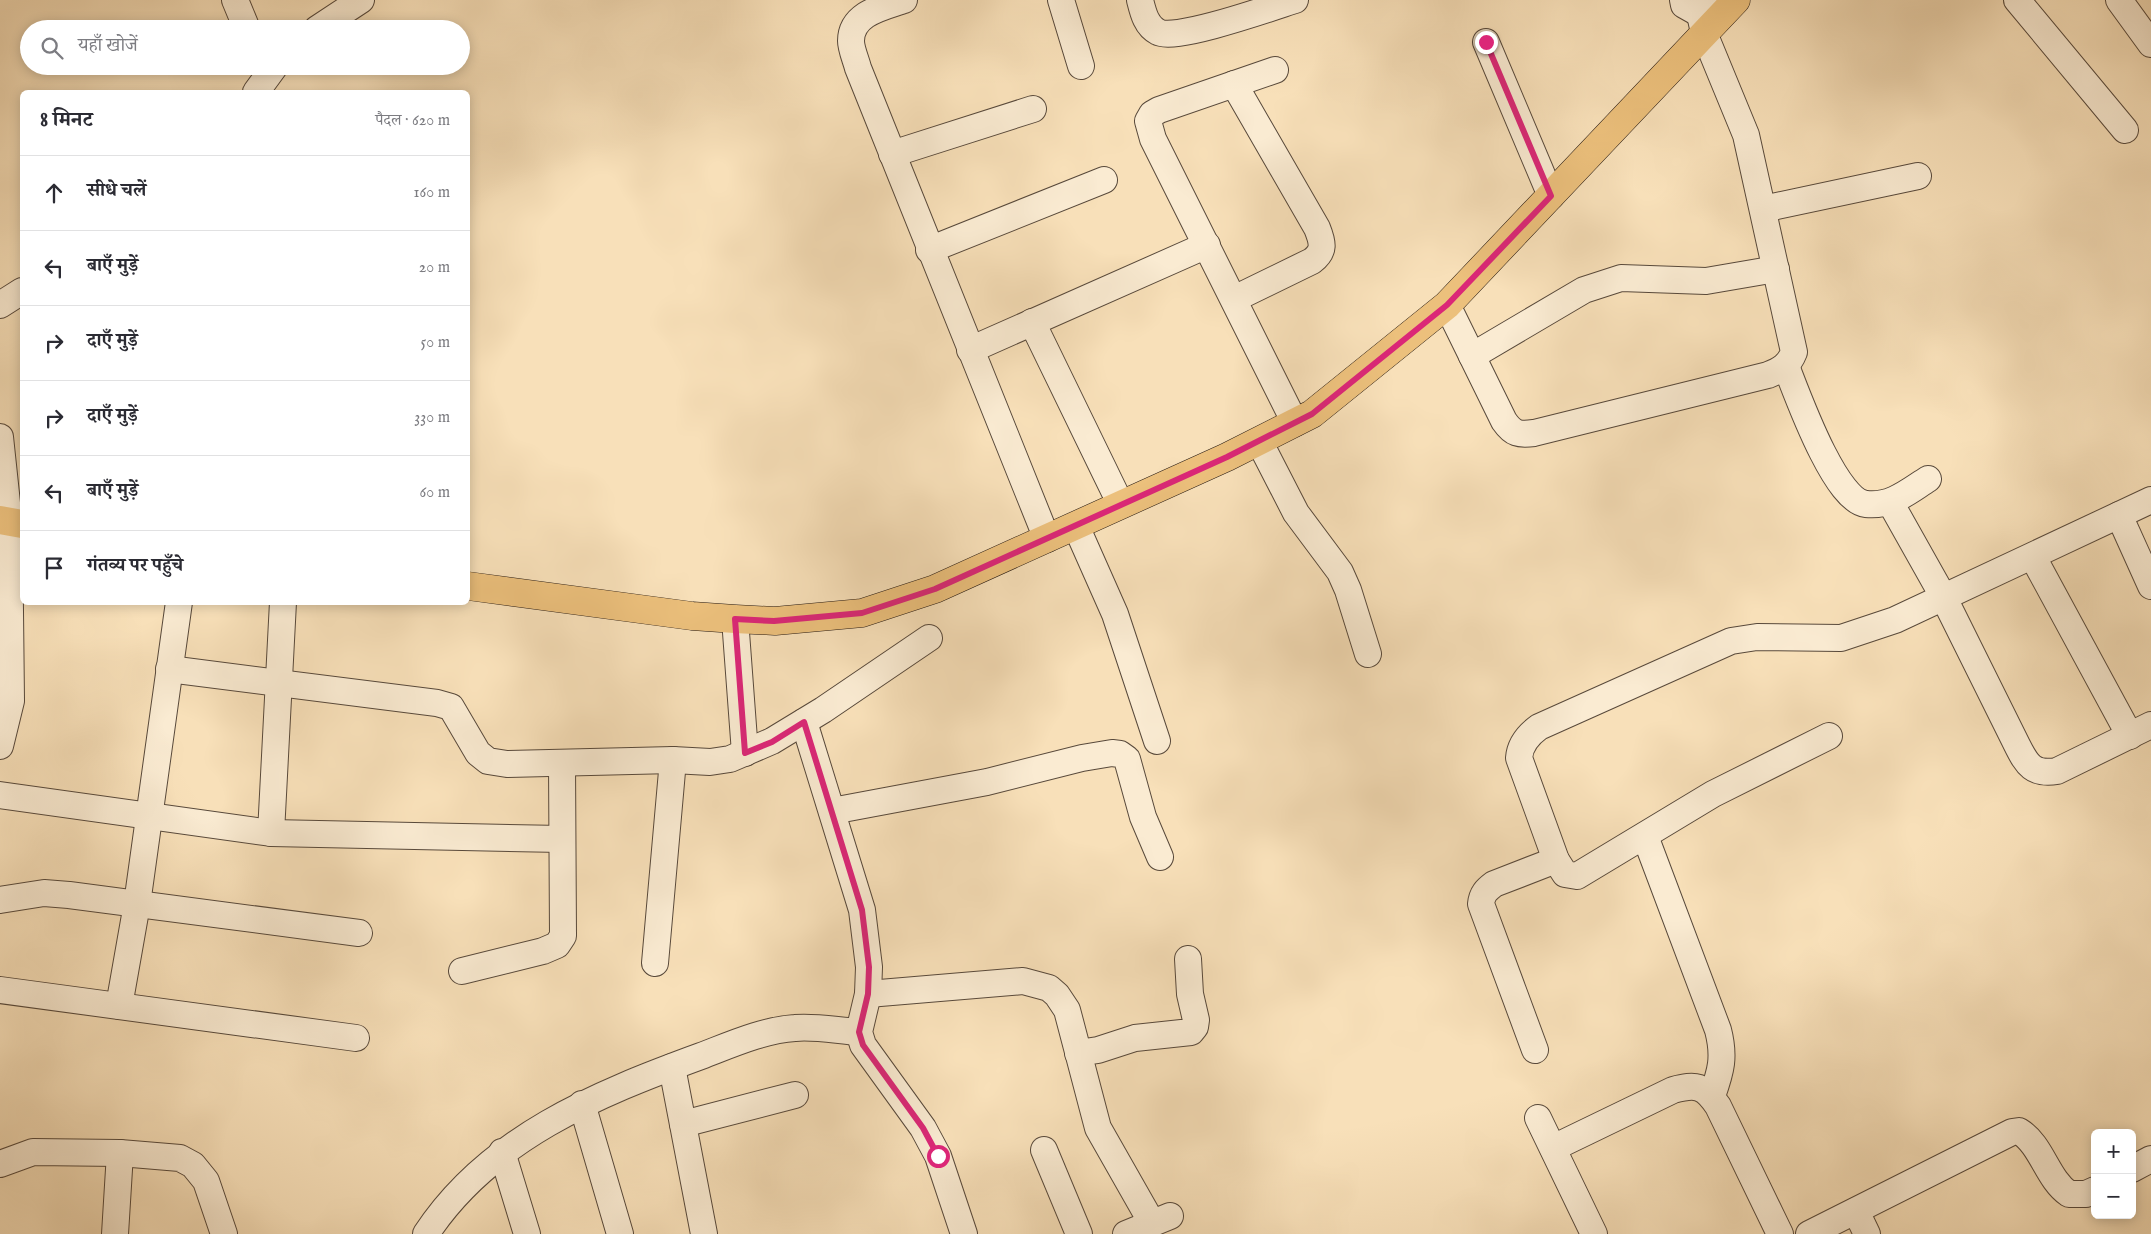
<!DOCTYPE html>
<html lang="hi">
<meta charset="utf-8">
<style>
:root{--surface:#fff;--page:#f2f2f3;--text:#2b2b33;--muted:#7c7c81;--line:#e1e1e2}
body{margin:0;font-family:"IM FELL English","Noto Serif Devanagari",serif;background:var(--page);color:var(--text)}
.controls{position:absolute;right:15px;bottom:15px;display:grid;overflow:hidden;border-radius:8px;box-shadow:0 2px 12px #0003}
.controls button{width:45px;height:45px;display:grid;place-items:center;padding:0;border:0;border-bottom:1px solid var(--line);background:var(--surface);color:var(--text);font:25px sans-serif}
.stop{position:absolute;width:15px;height:15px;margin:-11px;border:4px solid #db2777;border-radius:50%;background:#fff}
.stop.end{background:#db2777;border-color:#fff;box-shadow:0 1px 5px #0008}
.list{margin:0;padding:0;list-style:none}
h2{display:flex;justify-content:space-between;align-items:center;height:65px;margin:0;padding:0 20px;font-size:21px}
h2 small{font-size:16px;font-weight:400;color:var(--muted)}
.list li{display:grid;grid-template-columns:32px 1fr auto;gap:15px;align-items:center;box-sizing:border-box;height:75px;padding:0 20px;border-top:1px solid var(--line)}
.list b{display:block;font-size:19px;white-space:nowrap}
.list em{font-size:16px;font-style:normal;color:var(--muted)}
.icon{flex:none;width:28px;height:28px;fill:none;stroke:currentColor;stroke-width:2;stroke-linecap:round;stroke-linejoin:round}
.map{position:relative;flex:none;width:2151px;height:1234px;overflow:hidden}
.search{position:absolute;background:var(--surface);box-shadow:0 2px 12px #0003;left:20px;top:20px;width:450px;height:55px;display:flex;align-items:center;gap:12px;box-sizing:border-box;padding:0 18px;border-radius:28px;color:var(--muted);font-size:19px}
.panel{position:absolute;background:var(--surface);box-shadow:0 2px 12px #0003;left:20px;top:90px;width:450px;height:515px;border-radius:8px}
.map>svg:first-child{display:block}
</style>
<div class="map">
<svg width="2151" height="1234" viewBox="0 0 2151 1234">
<rect width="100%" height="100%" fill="#f8e0b9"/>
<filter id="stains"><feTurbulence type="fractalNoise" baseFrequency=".004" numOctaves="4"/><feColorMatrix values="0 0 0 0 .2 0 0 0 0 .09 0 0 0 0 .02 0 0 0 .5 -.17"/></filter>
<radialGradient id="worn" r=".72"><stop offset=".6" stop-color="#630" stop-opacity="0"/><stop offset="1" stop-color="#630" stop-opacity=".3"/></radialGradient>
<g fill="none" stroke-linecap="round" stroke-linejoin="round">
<!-- minor casing -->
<g stroke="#58493b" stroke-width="28">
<g id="minor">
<polyline points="235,0 247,29"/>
<path d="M904,0C884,7 851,13 851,41C851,49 856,60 858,68L1047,539"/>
<polyline points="1061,0 1081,66"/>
<path d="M1140,0C1143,12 1146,26 1158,32C1174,42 1273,7 1295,0"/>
<polyline points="1683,0 1684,5 1700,14"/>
<polyline points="2017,0 2125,130"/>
<polyline points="2119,0 2151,44"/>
<polyline points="317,29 361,0"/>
<polyline points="1486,42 1551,196"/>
<polyline points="1275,70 1159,110 1152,114 1148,121 1153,139 1295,423"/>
<polyline points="256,92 275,66"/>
<polyline points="892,154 1033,109"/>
<polyline points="1763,209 1918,176"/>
<polyline points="929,250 1104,180"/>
<path d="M1234,299L1312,261C1325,251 1323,243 1317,228L1234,84"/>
<polyline points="0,305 22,291"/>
<path d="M1447,305L1504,421C1513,434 1519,435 1534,433L1768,375C1781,370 1789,365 1794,352L1746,135L1704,33L1700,14L1704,0"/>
<polyline points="1032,322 1121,505"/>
<polyline points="970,350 1207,245"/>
<polyline points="1472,356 1584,290 1621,278 1706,281 1776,269"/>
<path d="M1786,366C1797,394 1835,501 1866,504C1891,507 1909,491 1928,479"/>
<polyline points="0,437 9,522 11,701 0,746"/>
<polyline points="1259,441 1296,513 1340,572 1348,590 1368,654"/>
<path d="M1890,502L1944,598L2017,745C2027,765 2033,775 2057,771L2151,725"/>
<polyline points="2119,515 2151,586"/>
<polyline points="1076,526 1115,614 1157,741"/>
<polyline points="2033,557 2130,736"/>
<polyline points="735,619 745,753"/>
<polyline points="169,669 437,703 451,707 478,753 488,761 507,764 673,760 710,762 730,759 772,741 823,710 929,638"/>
<polyline points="804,722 862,910 869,967 868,994 859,1032 863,1045 923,1128 938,1156 964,1234"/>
<path d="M1829,736L1713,794L1577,876L1565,874L1556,860L1519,758C1520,744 1528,735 1539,727L1731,641L1757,637L1841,638L1895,620L2151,500"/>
<polyline points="0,795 271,833 562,839"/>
<polyline points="832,811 987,782 1082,758 1112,753 1120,754 1127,759 1143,817 1160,857"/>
<polyline points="271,833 283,602"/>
<path d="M1645,836L1718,1030C1725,1057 1721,1071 1712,1096"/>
<polyline points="0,900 44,893 69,895 359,933"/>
<polyline points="655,963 673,760"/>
<polyline points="462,971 543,951 557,945 563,936 562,763"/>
<polyline points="0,990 356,1038"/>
<polyline points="868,994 1023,981 1049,988 1057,995 1067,1010 1098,1128 1152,1223"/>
<polyline points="119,1006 137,904 179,602"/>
<path d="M1535,1050L1481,904C1482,894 1486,890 1494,884L1556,860"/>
<polyline points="1078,1053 1098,1050 1135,1038 1191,1032 1195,1027 1196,1020 1190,994 1188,959"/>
<polyline points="672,1067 704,1234"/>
<polyline points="582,1104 620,1234"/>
<polyline points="1538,1118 1594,1234"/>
<polyline points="683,1124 795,1095"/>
<path d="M1553,1148L1673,1090C1696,1084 1704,1085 1718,1106L1780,1234"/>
<polyline points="1044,1150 1079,1234"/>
<polyline points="502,1152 527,1234"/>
<polyline points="0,1164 33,1152 120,1153 180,1158 193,1165 206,1181 224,1234"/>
<polyline points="2132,1169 2151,1159"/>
<polyline points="1856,1211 1867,1234"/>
<polyline points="115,1234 120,1153"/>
<path d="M426,1234C489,1138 597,1094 701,1056C730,1045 763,1030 795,1028C816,1026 839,1031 859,1032"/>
<polyline points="1126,1234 1170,1216"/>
<path d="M1809,1234L2012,1132L2019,1131C2042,1145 2047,1179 2069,1194H2086L2095,1190"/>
</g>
</g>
<!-- major casing -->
<g stroke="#231711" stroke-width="29">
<g id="major">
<polyline points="0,520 22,524"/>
<polyline points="468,586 692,616 735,619 775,621 862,613 935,589 1227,457 1312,414 1447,305 1736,0"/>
</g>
</g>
<!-- minor -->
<use href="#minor" stroke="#faebd2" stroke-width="26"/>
<!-- major -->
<use href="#major" stroke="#ecc07c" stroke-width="28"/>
</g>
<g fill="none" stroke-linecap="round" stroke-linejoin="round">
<!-- route -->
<polyline stroke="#db2777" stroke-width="6" points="938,1156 923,1128 863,1045 859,1032 868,994 869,967 862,910 804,722 772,742 745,753 735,619 774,621 862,613 935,589 1227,457 1312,414 1447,305 1551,196 1486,42"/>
</g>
<rect width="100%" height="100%" filter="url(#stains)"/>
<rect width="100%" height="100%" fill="url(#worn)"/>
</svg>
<div class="controls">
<button>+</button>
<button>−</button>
</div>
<div class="stop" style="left:938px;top:1156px"></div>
<div class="stop end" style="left:1486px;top:42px"></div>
<div class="search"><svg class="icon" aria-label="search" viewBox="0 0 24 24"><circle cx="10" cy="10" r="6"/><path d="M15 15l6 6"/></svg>यहाँ खोजें</div>
<section class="panel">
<h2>8 मिनट<small>पैदल · 620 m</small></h2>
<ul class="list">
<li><svg class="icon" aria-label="ahead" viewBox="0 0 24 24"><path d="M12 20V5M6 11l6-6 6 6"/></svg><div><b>सीधे चलें</b></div><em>160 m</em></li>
<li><svg class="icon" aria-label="left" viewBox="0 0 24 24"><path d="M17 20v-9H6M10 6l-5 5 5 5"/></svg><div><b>बाएँ मुड़ें</b></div><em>20 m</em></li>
<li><svg class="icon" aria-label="right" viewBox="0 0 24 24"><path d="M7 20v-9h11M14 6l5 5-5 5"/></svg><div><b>दाएँ मुड़ें</b></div><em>50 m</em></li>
<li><svg class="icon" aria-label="right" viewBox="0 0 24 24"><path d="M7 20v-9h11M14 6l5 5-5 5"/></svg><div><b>दाएँ मुड़ें</b></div><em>330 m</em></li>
<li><svg class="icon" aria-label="left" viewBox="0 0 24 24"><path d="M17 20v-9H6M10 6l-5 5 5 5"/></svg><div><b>बाएँ मुड़ें</b></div><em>60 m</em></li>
<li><svg class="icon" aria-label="arrive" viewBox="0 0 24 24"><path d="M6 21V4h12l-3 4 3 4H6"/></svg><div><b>गंतव्य पर पहुँचे</b></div></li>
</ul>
</section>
</div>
